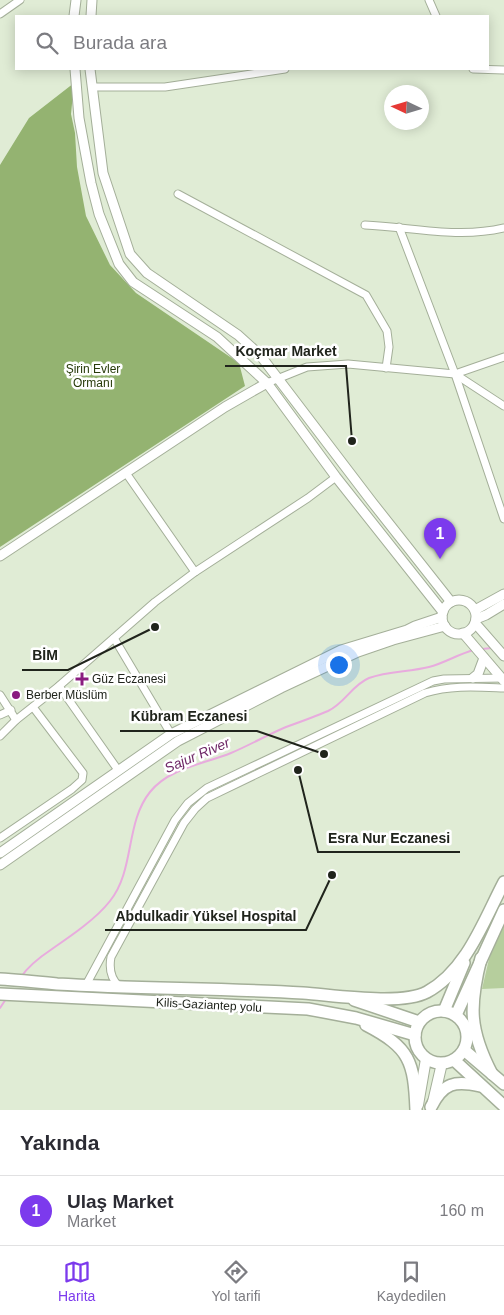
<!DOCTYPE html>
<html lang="tr">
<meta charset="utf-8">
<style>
:root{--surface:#fff;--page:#f7f7f7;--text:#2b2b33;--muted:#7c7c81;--line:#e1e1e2;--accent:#7c3aed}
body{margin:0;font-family:Helvetica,sans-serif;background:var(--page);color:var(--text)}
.compass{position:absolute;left:384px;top:85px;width:45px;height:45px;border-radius:50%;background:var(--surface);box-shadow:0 2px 12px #0003;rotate:274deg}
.you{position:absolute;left:338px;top:664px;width:18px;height:18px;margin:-12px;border:4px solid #fff;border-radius:50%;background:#1a73e8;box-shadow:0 0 0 8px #1a73e833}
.badge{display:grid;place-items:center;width:32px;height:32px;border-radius:50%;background:var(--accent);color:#fff;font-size:16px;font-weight:700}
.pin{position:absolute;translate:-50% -41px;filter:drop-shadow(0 1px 2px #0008)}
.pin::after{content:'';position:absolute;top:26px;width:18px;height:15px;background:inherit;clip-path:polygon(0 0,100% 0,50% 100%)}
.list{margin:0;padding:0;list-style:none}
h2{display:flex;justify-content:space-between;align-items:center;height:65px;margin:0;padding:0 20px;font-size:21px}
h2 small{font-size:16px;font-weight:400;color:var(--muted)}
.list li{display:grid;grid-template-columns:32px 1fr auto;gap:15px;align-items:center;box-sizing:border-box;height:70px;padding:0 20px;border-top:1px solid var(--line)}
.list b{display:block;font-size:19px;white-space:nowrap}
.list p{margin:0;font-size:16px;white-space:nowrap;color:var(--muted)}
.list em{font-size:16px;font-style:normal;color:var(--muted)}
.icon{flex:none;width:28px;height:28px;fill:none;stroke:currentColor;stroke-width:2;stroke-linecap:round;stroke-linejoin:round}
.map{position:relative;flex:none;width:504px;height:1110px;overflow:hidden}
.search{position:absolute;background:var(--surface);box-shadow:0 2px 12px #0003;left:15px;right:15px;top:15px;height:55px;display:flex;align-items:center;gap:12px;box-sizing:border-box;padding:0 18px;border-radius:0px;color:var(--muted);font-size:19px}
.sheet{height:135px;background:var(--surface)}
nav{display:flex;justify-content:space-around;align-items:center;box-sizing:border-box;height:70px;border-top:1px solid var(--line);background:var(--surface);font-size:14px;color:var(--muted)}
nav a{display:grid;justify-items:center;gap:2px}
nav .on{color:var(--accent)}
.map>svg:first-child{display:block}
</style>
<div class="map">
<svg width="504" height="1110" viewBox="0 0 504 1110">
<rect width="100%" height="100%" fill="#e0ecd5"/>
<!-- green -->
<polygon fill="#b6ce9d" points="504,925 504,988 482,989 489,959"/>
<!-- forest -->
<polygon fill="#94b371" points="74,83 71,114 75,133 77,167 86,216 110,265 136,293 239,363 245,386 0,547 0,165 29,118"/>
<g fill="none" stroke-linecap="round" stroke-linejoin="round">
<!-- stream -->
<g stroke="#e8abde" stroke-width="2">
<polyline points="482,649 492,648"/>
<path d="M21,977C29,965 40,957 52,949C71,936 96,919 110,901C135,870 125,823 150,792C169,768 204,764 231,753C250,745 267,735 286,727C300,722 314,717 328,711C345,703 352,685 369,678C388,671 409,672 429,667C445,663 458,654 474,650"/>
<polyline points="0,1008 6,999"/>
</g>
<!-- minor casing -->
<g stroke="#a4af99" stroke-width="9">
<g id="minor">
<polyline points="429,0 436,16"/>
<polyline points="0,14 20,0"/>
<polyline points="473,69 504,70"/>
<polyline points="92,87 165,87 285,69"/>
<polyline points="178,194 366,295 387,331 389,347 386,368"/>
<path d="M365,225C411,227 458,239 504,228"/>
<polyline points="399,227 455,374 504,519"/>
<polyline points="455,374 504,357"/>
<polyline points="267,383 307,367 348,364 455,374 504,406"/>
<polyline points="126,473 195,572"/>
<polyline points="114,638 171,734"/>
<polyline points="59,686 118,770"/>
<polyline points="0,695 16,720"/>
<polyline points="0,715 11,710"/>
<polyline points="0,736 16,720 59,686 155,602 195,572 308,498 336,477"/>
<polyline points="0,838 72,789 82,780 83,773 33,707"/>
<polyline points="86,985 175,820 188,803 207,788 433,681 444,679 504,678"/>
<path d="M119,986C110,978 109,968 111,957L184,823L195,809L207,798L425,693C451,685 477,687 504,688"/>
</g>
</g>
<!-- tertiary casing -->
<g stroke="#a4af99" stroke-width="11">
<g id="tertiary">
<polyline points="74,16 76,0"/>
<polyline points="91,16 92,0"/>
<polyline points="75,69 79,118 91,183 99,214 119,264 133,282 217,337 267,383 336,477 443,612"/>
<polyline points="90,69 103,173 130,254 147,273 238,335 260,355 372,502 451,602"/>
<polyline points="0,556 225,407 267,383"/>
<circle cx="459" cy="617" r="17"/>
<polyline points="475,610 504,594"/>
<polyline points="476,619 486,615 504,604"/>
<polyline points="475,623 504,656"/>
<polyline points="463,633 504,681"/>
<polyline points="473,678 478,674 484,658"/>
<polyline points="0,853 171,734 341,650 407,630 415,626 442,617"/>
<polyline points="0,865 178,741 281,688 358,652 393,640 445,626"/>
</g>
</g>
<!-- secondary casing -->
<g stroke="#a4af99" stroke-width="12">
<g id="secondary">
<polyline points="433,1102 442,1063"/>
<polyline points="418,1105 426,1059"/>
</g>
</g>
<!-- primary casing -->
<g stroke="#a4af99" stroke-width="14">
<g id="primary">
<polyline points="464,1050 504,1084"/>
<polyline points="454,1060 504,1106"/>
<path d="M431,1107C443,1083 455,1080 480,1086"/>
</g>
</g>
<!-- trunk casing -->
<g stroke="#a4af99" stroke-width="14">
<g id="trunk">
<path d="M481,958C469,1006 469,1030 492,1074"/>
<path d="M0,979C19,980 38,982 57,984C139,989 221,988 303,993C333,995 401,1006 427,992C467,970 484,920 504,882"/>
<polyline points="0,994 308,1009 356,1018 415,1035"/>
<polyline points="354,1000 419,1022"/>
<circle cx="441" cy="1037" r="26"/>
<polyline points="444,1011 464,963"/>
<polyline points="456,1015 504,910"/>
<path d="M366,1025C410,1048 414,1061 416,1110"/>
</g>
</g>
<!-- minor -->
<use href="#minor" stroke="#fff" stroke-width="7"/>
<!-- tertiary -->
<use href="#tertiary" stroke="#fff" stroke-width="9"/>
<!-- secondary -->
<use href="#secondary" stroke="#fff" stroke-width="10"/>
<!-- primary -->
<use href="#primary" stroke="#fff" stroke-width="11"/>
<!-- trunk -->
<use href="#trunk" stroke="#fff" stroke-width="11"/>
</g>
<!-- markers -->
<g fill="#8a1c80" stroke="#fff" stroke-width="2">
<path d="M79.5 671.5h5v5h5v5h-5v5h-5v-5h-5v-5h5z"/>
<circle cx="16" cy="695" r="5"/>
</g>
<g text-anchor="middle" stroke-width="5" stroke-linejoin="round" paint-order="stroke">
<!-- park labels -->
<g font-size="12" fill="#283b0a" stroke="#fff">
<text x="93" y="373">Şirin Evler<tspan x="93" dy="14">Ormanı</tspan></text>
</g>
<!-- poi labels -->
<g font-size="12" fill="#20241c" stroke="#fff" text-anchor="start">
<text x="92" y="683">Güz Eczanesi</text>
<text x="26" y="699">Berber Müslüm</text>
</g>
<!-- street labels -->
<g font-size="12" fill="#20241c" stroke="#fff">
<text transform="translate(209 1005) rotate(3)" y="4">Kilis-Gaziantep yolu</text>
</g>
<!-- water labels -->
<g font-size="14" font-style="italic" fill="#6f2967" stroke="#fff">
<text transform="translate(197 755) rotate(-23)" y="5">Sajur River</text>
</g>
</g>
<!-- callouts -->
<path fill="none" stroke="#20241c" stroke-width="2" d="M352 441L346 366H225M155 627L68 670H22M324 754L257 731H120M298 770L318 852H460M332 875L306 930H105"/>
<g fill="#20241c" stroke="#fff" stroke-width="2">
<circle cx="352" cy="441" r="5"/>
<circle cx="155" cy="627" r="5"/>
<circle cx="324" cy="754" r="5"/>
<circle cx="298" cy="770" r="5"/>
<circle cx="332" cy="875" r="5"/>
</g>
<g font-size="14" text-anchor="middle" font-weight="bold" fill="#20241c" stroke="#fff" stroke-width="5" stroke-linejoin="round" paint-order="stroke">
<text x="286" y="356">Koçmar Market</text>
<text x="45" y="660">BİM</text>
<text x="189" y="721">Kübram Eczanesi</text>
<text x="389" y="843">Esra Nur Eczanesi</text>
<text x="206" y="921">Abdulkadir Yüksel Hospital</text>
</g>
</svg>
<svg class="compass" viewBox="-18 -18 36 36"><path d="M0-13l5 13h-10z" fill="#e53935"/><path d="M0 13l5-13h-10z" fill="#7c7c81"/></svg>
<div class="you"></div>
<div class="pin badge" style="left:440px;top:559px">1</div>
<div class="search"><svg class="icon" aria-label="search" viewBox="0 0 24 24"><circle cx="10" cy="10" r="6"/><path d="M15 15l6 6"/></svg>Burada ara</div>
</div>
<section class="sheet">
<h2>Yakında<small></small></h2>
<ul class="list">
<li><span class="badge">1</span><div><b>Ulaş Market</b><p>Market</p></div><em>160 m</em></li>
</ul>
</section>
<nav>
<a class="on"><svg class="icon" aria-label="map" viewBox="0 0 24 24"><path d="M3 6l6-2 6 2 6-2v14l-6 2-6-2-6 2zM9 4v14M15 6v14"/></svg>Harita</a>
<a><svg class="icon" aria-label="directions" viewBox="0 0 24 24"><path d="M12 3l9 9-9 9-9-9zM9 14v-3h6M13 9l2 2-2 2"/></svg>Yol tarifi</a>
<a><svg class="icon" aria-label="saved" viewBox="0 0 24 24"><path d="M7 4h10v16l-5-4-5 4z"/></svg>Kaydedilen</a>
</nav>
